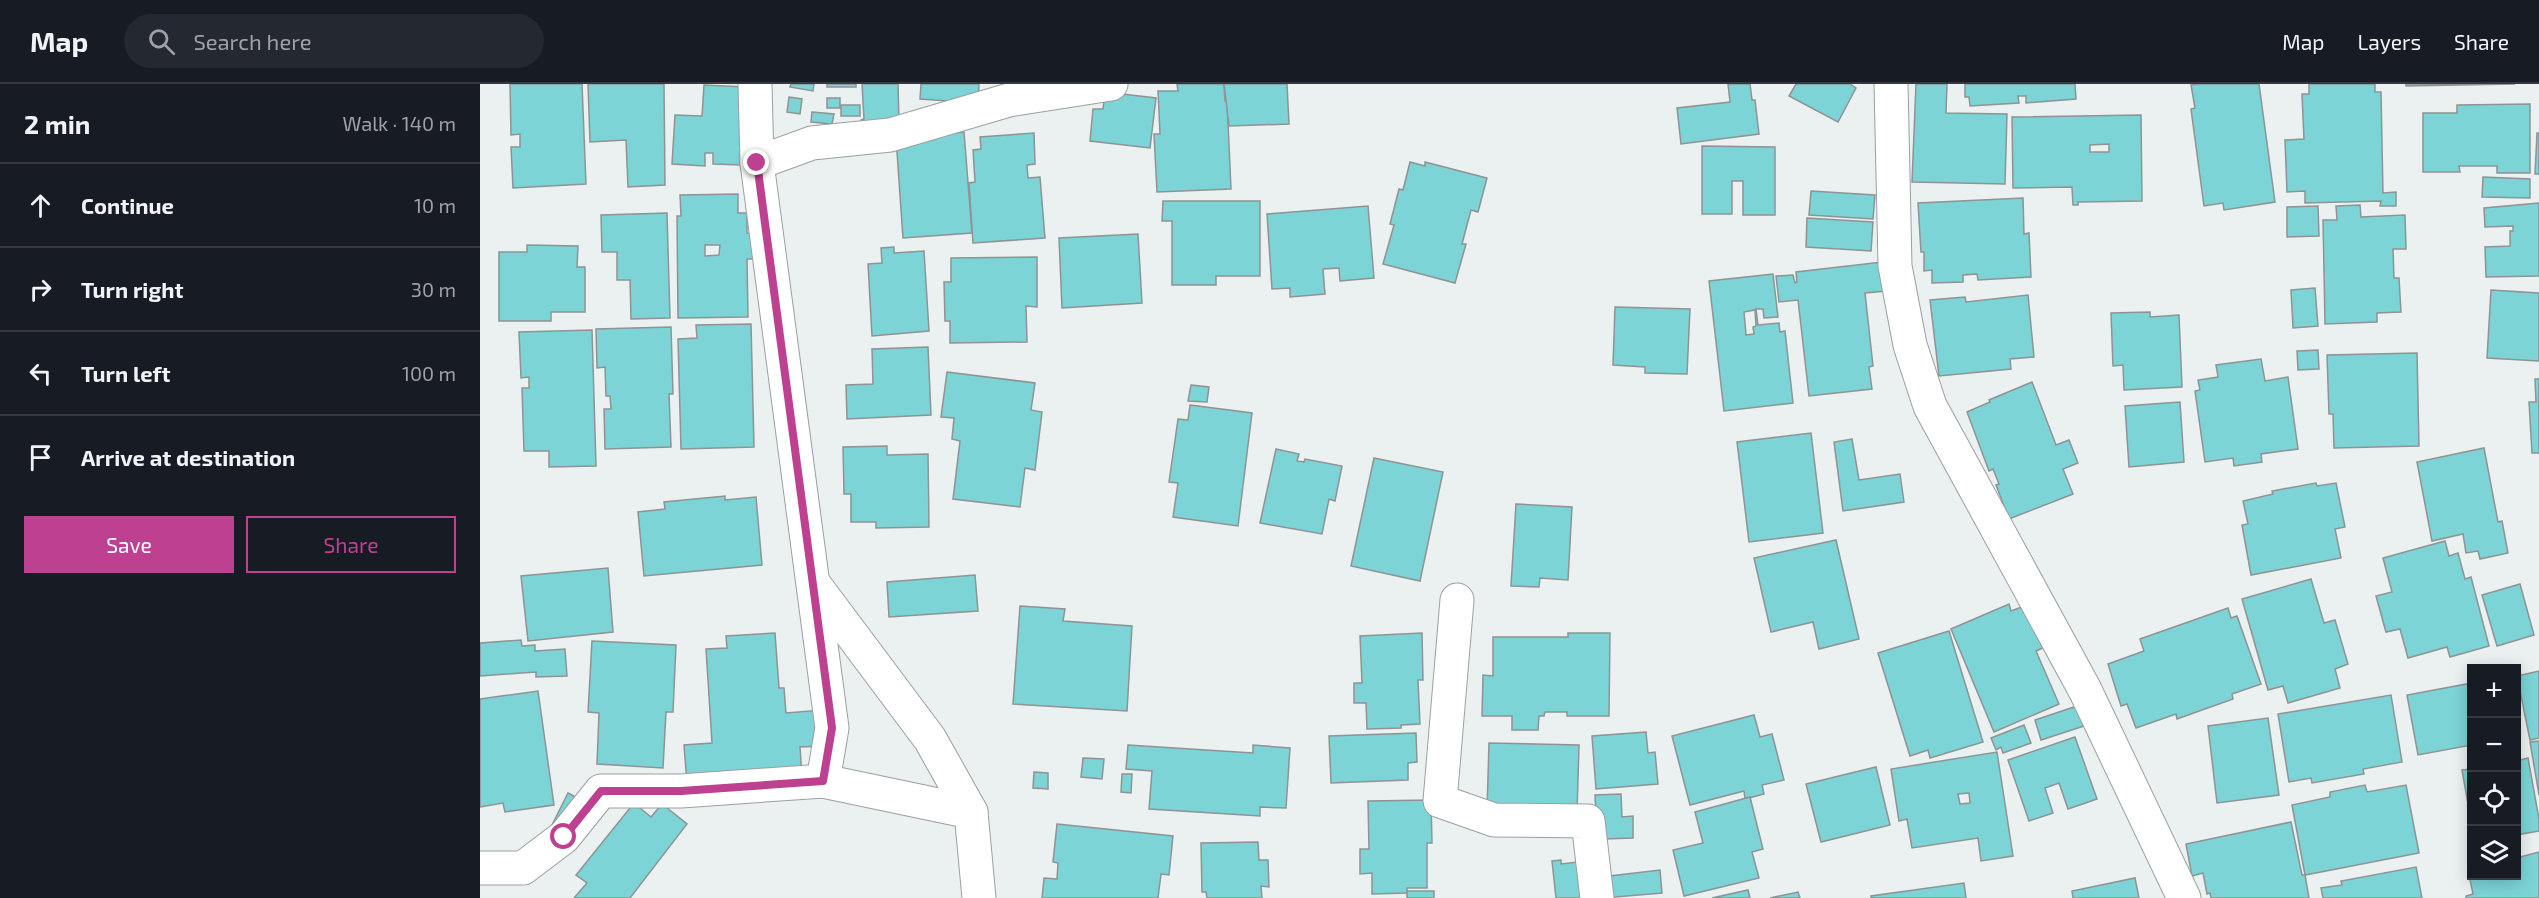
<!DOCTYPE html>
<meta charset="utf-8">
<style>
:root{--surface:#171b24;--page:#242831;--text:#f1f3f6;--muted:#9ea1a6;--line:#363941;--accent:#be4191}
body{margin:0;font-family:"Exo 2",sans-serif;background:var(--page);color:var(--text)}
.controls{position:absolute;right:18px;bottom:18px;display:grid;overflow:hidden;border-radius:0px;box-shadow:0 3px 15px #0003}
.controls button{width:54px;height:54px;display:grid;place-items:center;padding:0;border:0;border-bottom:2px solid var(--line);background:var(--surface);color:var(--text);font:30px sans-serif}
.stop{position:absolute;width:18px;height:18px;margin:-14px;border:4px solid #be4191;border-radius:50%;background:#fff}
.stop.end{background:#be4191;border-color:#fff;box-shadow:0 2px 6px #0008}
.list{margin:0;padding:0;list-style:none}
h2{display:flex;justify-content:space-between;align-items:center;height:78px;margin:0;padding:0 24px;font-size:26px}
h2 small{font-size:20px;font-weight:400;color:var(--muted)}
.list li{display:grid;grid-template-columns:39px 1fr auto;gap:18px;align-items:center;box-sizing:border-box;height:84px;padding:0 24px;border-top:2px solid var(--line)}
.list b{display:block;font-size:22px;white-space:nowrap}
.list em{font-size:20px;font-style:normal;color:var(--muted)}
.actions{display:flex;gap:12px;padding:18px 24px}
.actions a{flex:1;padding:14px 0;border:2px solid var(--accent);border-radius:0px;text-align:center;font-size:21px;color:var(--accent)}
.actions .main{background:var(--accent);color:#fff}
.icon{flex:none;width:33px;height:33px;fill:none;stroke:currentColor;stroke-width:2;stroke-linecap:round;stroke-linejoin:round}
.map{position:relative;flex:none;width:2059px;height:814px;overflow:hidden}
header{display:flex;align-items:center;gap:36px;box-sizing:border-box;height:84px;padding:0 30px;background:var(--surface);border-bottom:2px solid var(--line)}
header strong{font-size:28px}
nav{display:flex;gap:33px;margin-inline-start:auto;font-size:21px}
.search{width:420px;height:54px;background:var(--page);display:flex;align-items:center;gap:15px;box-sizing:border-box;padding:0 21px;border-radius:33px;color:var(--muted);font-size:22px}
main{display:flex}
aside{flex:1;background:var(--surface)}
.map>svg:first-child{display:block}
</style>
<header>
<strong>Map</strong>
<div class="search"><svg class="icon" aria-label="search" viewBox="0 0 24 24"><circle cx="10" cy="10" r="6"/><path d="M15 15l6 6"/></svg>Search here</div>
<nav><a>Map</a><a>Layers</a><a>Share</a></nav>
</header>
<main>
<aside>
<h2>2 min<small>Walk · 140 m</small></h2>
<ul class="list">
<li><svg class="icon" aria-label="ahead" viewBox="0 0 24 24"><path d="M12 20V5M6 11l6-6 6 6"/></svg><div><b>Continue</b></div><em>10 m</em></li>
<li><svg class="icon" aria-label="right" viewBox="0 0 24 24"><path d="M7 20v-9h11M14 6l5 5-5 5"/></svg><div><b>Turn right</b></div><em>30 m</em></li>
<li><svg class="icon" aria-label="left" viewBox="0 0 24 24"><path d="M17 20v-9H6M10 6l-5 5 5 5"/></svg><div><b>Turn left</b></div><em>100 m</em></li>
<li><svg class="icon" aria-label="arrive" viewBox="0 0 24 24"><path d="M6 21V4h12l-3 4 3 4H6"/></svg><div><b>Arrive at destination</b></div></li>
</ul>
<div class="actions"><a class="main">Save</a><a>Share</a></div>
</aside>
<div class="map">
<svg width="2059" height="814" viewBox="0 0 2059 814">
<rect width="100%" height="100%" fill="#ebf1f1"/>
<!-- building -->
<g fill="#7cd4d7" stroke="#8f9394" stroke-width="1.5" fill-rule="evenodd">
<polygon points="30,0 102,0 106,100 33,104 31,63 40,63 40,50 31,51"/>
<polygon points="108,0 184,0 185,101 148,103 146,56 110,58"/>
<polygon points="311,0 334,0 333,7 310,3"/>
<rect x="347" y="0" width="29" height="3"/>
<polygon points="382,0 418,0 419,39 382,48 381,36 384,35"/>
<polygon points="441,0 499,0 498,19 440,15"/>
<polygon points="697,0 744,0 745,17 747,17 751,105 677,108 674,50 680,50 678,7 698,7"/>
<polygon points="744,0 807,0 809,40 749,42"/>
<polygon points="1248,0 1270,0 1272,16 1275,16 1279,50 1201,60 1197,24 1250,18"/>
<polygon points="1316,0 1370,0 1376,4 1358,38 1309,12"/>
<polygon points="1436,0 1467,0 1466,29 1527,30 1525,100 1432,98"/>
<polygon points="1485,0 1595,0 1596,15 1546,19 1546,12 1538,12 1539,19 1490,22 1489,13 1485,13"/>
<polygon points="1718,0 1779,0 1795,118 1744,126 1743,119 1724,122 1711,25 1715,24 1711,1"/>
<polygon points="1829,0 1895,0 1895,8 1901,8 1903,109 1916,108 1916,122 1900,122 1901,117 1825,119 1825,107 1807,108 1805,56 1824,55 1822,10 1829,10"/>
<polygon points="1926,0 2035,0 1926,2"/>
<polygon points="224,1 266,3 262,81 233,80 233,69 225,69 225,82 192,80 195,31 222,32"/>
<polygon points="625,8 676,14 670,64 610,57 613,25 623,25"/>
<polygon points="309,13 322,15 320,30 307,28"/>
<rect x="347" y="14" width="13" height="10"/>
<polygon points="2050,20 2050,89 2017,89 2017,82 1979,82 1980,88 1943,88 1943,29 1977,29 1977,21"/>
<rect x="361" y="21" width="19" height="11"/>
<polygon points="332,28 354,30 352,40 331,38"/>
<path d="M1661,31L1662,117L1598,118V121H1593L1592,103L1533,104L1532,33ZM1629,60V68H1610V61Z"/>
<polygon points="484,48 492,149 423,154 416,54"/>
<polygon points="554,49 555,80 547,81 548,94 560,93 565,154 493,159 489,99 495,98 493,66 501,65 500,53"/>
<polygon points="2057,49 2059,49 2059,90 2055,90"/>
<polygon points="1222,62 1295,63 1295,131 1263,131 1263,97 1252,97 1252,130 1222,130"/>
<polygon points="930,78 945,82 945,78 1007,94 998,128 991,126 982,160 986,160 975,199 903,180 914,141 910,140 919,105 923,106"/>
<polygon points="2003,93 2050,95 2050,114 2002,113"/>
<polygon points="1331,107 1395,111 1393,135 1329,131"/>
<path d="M258,110V129H267V149L275,150V175H267L268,233L198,234L197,132H201L200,111ZM225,161H240L239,171L225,172Z"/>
<polygon points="1543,114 1544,150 1549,149 1551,193 1498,196 1497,190 1483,191 1483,198 1452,199 1452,186 1444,187 1444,168 1441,168 1438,119"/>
<polygon points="683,117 780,117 780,192 736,192 736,201 692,201 692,137 682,137"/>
<polygon points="2059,119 2059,192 2006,193 2005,163 2030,162 2030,147 2033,147 2033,142 2005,143 2004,124"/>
<polygon points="1880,121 1881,133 1925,131 1926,165 1913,165 1914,194 1919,194 1921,228 1897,229 1897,238 1845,240 1843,136 1857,136 1856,122"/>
<polygon points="888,122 894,194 860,197 859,184 843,185 845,210 810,213 810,204 792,205 787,130"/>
<polygon points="1838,122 1839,152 1807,153 1807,123"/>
<polygon points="187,129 190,234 151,235 150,196 137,196 137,168 122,168 121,131"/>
<polygon points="1327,134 1393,138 1391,167 1326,163"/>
<polygon points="658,150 662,219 582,224 579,154"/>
<polygon points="47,161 98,162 97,183 105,183 105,228 71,228 71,237 19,237 19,168 47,168"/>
<polygon points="414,163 414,169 444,167 449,247 392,252 388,180 402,179 401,164"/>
<polygon points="557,173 557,223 546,222 547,258 470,259 470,237 465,237 464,198 471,198 471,174"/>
<polygon points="1402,178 1406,207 1385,209 1393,282 1389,283 1392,305 1329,312 1318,216 1299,218 1296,192 1313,191 1315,199 1317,198 1316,188"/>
<path d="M1293,190L1298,233L1284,234L1283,225H1276L1278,241L1299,239L1300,248L1305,247L1313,319L1244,327L1229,197ZM1275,226L1276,242L1273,243L1274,250L1266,251L1264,228Z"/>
<polygon points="1835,204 1838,242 1813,244 1811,206"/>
<polygon points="2011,206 2059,209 2059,277 2007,274"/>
<polygon points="1548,211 1554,273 1530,275 1531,285 1459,292 1450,216 1485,213 1486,218"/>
<polygon points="1135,223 1210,225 1207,290 1165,289 1165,283 1133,281"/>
<polygon points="1670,228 1670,233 1699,231 1702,303 1644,306 1643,281 1633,282 1631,229"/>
<polygon points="271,240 274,363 201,365 198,255 217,254 216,241"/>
<polygon points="191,243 193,310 189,310 191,363 125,365 124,325 131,325 130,312 126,312 125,283 117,284 116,245"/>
<polygon points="112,246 116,382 69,383 69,367 44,367 42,304 49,304 49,293 41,294 39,248"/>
<polygon points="448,263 451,331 367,335 366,301 393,300 392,265"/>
<polygon points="1838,266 1839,285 1818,286 1817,267"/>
<polygon points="1937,269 1939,362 1854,364 1853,330 1849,330 1847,271"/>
<polygon points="1781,275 1785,297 1808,293 1818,365 1781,370 1782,378 1754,382 1753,374 1725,378 1715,307 1720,306 1718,296 1738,293 1736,281"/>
<polygon points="467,288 555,299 551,326 562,328 555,386 545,384 540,423 473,415 480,357 472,355 474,334 461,333"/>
<polygon points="2055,295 2059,295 2059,369 2052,369 2049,318 2056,318"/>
<polygon points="1552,298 1576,361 1589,356 1598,379 1583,385 1593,410 1529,435 1516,401 1519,400 1513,385 1509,387 1487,328 1510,318 1509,316"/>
<polygon points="711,301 729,303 727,318 708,317"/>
<polygon points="1700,318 1704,378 1649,383 1645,322"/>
<polygon points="710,321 772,329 758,442 693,433 698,399 689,398 698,335 708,336"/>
<polygon points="1331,349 1343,449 1269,458 1257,358"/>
<polygon points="1372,355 1379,396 1420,390 1424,418 1363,427 1354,358"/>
<polygon points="407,362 407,371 448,370 449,443 396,444 396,438 371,438 371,410 364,410 363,363"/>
<polygon points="2004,364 2018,438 2022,437 2028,469 2000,475 1998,467 1986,469 1983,450 1952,457 1937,378"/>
<polygon points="796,365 819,370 817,377 824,378 825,375 862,382 855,417 849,415 842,450 780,439"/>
<polygon points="894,374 963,388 940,497 871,482"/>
<polygon points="1836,399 1837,402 1856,399 1865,443 1855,445 1861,474 1771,491 1762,441 1768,440 1763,417 1793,410 1792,407"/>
<polygon points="245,412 245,416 276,413 282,481 164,492 158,428 185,425 184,418"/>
<polygon points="1036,420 1092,423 1088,496 1060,494 1059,503 1031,502"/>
<polygon points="1356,456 1379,555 1339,565 1333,538 1291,548 1274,474"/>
<polygon points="1965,457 1969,472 1978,469 1985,495 1991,493 2009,562 1970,573 1967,563 1928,574 1920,545 1906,548 1896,512 1912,508 1903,474"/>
<polygon points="128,484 133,548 48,557 41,492"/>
<polygon points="495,491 498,527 409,533 407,498"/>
<polygon points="1831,495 1844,539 1855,536 1868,580 1855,585 1860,604 1808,619 1803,602 1788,606 1762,515"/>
<polygon points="2040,500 2054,551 2017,562 2002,511"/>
<polygon points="1529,520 1531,527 1547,521 1565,563 1556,567 1579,620 1514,648 1471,545"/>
<polygon points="540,522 585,525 583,537 652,542 647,627 533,620"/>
<polygon points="1748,524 1751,534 1757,532 1781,600 1752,610 1753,615 1697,635 1696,630 1656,644 1647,620 1641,622 1628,580 1664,567 1660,555"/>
<polygon points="1469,547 1503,658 1450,674 1448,666 1430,672 1398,569"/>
<polygon points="295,549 299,604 304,604 306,629 342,626 345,662 320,663 322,693 207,700 204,661 232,659 226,565 247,564 246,552"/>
<polygon points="942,549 943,596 938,596 940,640 921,641 921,644 887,645 886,619 874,619 874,599 882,599 880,552"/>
<polygon points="1088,549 1130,549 1129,632 1087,632 1087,628 1065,628 1064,632 1059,632 1058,646 1032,646 1032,632 1002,632 1003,591 1013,592 1013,553 1088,553"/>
<polygon points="41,556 42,562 55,561 55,567 85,565 87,592 56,593 56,588 0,592 0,559"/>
<polygon points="112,557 196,561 193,628 186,628 183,684 117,680 119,629 108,628"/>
<polygon points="2059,587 2059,654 2050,656 2037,592"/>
<polygon points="1992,599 1992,661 1938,671 1927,611"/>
<polygon points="58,607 74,721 25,728 23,719 0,723 0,615"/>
<polygon points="1911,611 1922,678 1883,685 1884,690 1832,699 1831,694 1809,698 1798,630"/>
<polygon points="1597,622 1604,642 1561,656 1555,636"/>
<polygon points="1274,631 1280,653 1292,650 1304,696 1282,701 1284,710 1269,714 1265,715 1264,707 1210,721 1192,652"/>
<polygon points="1788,634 1799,711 1737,719 1728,642"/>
<polygon points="1544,641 1551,659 1523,669 1521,663 1516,666 1511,654"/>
<polygon points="1166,648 1168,669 1175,668 1178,700 1116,705 1112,652"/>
<polygon points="936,649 937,678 928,679 928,696 851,699 849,652"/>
<polygon points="1595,653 1617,715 1588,725 1579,699 1565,704 1573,729 1549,737 1528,676"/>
<polygon points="2059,657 2059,711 2050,658"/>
<polygon points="1009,659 1099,661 1097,729 1007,727"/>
<polygon points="648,661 773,669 773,661 810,664 806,724 780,723 780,732 669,725 672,687 646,685"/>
<path d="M1517,668L1533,772L1501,777L1498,754L1432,764L1427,735L1419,737L1411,685ZM1489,709L1490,719L1480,720L1478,710Z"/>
<polygon points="603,674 624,675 622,695 601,693"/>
<polygon points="2048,674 2059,735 2059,747 2036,751 2036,677"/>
<polygon points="1396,683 1410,741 1341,758 1326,700"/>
<polygon points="1992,685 1992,743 1982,686"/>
<polygon points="554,688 568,689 568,705 553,704"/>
<polygon points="642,690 652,690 651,709 641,708"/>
<polygon points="1885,701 1887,708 1926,701 1939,769 1825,791 1812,721 1850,713 1850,708"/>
<polygon points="88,709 99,715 68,749"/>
<polygon points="1141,710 1142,733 1153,732 1153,754 1124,755 1117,751 1115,711"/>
<polygon points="1270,713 1283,765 1272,768 1279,794 1204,812 1193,766 1223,759 1215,728"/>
<polygon points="951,716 952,759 947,759 947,804 927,804 927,809 892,810 892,789 880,790 880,765 889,765 888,717"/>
<polygon points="154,719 171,733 182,720 207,740 150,814 94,814 107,799 96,791"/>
<polygon points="1811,738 1822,791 1825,791 1829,814 1731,814 1730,809 1727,810 1723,789 1712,792 1706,760"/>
<polygon points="577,740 693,752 689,791 681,790 678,814 562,814 564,794 577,795 578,779 573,778"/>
<polygon points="778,758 779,776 788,776 789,803 781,802 782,814 727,814 726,808 722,808 721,759"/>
<polygon points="2059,768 2059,814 1986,814 1986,812 1993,810 1988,786 1992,785 1992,792 2036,792 2036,774"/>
<polygon points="1081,776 1081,780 1105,777 1110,814 1076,814 1072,777"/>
<polygon points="1936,783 1942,814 1843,814 1841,804 1862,801 1861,797"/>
<polygon points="1180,786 1182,809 1123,814 1121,793"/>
<polygon points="1655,794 1659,814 1593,814 1592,807"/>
<polygon points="1484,799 1486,814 1391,814 1391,812"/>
<polygon points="1268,806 1270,814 1232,814"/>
<rect x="927" y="807" width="27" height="7"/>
<polygon points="1318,808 1320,814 1290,814"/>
</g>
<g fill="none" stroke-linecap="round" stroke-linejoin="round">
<!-- street casing -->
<g stroke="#9b9fa0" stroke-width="35">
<g id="street">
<polyline points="1411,0 1415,182 1430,261 1450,322 1605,606 1704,814"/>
<polyline points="277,79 332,59 410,51 529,16 631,0"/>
<polyline points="334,500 450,655 491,728"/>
<polyline points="977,516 960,717 1014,736 1108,737 1117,814"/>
<polyline points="343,697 491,728 499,814"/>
<polyline points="0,784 43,784 84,753 121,707 201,707 343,697 352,644 277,79 275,0"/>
</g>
</g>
<!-- street -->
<use href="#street" stroke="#fff" stroke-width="33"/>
</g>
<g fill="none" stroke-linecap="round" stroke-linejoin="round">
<!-- route -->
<polyline stroke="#be4191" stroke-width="8" points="84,753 121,707 201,707 343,697 352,644 277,79"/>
</g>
</svg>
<div class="controls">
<button>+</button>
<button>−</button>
<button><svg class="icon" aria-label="locate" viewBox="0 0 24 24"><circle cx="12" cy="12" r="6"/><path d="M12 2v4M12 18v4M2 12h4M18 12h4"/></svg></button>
<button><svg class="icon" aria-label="layers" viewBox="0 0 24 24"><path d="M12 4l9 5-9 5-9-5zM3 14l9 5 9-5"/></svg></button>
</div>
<div class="stop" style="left:84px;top:753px"></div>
<div class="stop end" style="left:277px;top:79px"></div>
</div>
</main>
